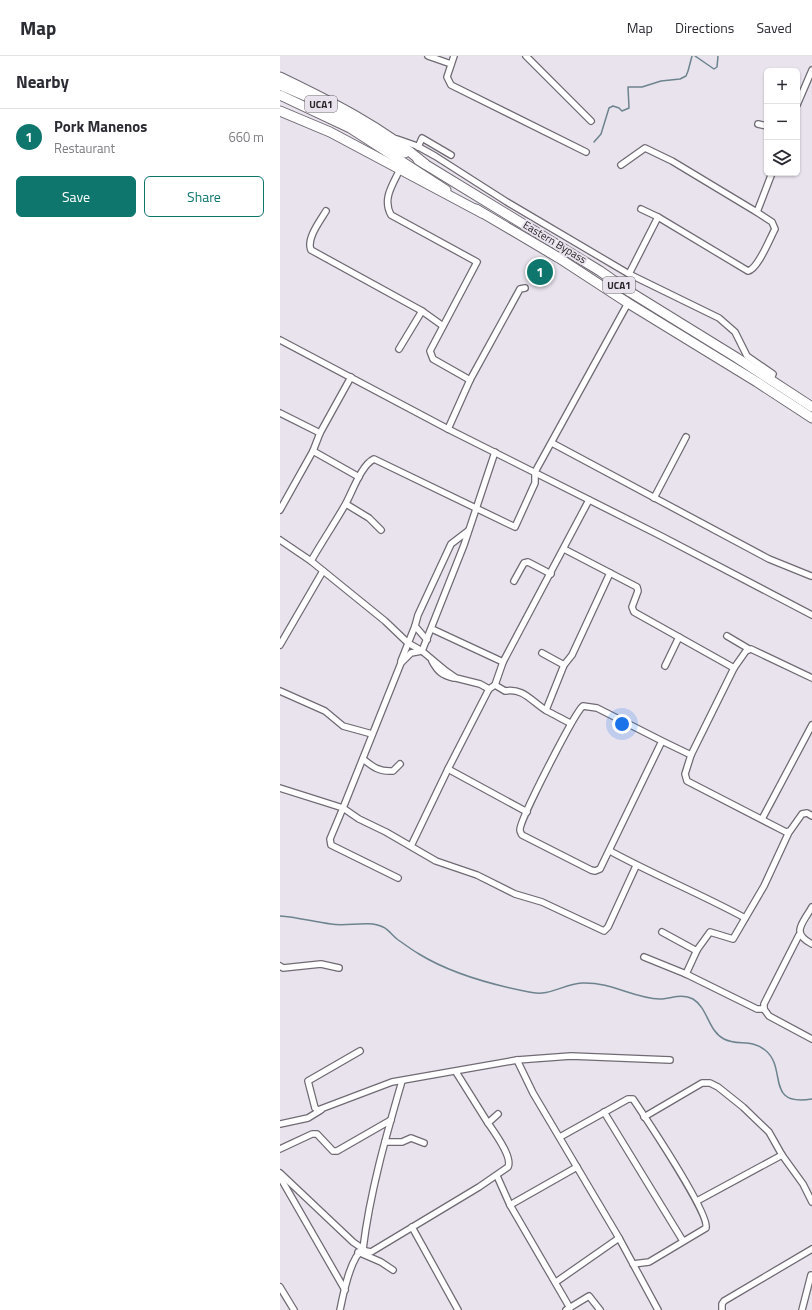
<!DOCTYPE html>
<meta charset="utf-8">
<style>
:root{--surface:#fff;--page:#f7f7f7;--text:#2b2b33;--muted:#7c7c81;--line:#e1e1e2;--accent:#0f766e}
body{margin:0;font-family:"Titillium Web",sans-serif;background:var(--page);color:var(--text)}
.controls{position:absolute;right:12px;top:12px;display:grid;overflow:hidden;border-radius:6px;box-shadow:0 1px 3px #0004}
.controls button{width:36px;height:36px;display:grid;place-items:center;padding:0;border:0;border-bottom:1px solid var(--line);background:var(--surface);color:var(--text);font:20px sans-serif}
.you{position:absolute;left:342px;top:668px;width:14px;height:14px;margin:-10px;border:3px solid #fff;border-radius:50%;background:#1a73e8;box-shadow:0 0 0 6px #1a73e833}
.badge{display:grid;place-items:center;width:26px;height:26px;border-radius:50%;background:var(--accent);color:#fff;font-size:13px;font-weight:700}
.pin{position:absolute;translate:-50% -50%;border:2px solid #fff;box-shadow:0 1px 4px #0006}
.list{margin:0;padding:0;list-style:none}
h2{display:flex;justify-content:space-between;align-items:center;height:52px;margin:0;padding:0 16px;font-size:17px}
h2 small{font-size:13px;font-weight:400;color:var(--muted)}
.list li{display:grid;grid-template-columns:26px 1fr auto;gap:12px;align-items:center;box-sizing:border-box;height:56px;padding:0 16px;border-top:1px solid var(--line)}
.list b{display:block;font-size:15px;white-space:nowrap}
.list p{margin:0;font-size:13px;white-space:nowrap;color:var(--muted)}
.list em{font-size:13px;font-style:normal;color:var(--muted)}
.actions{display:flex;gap:8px;padding:12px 16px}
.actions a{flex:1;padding:9px 0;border:1px solid var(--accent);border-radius:6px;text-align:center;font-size:14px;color:var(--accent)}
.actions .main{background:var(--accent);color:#fff}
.icon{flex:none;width:22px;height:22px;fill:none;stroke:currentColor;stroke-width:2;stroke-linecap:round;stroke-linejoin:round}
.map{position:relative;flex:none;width:532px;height:1254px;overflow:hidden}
header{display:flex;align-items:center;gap:24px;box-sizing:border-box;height:56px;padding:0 20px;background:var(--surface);border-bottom:1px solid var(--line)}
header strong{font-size:19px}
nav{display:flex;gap:22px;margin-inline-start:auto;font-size:14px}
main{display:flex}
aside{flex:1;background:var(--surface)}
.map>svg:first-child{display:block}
</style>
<header>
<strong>Map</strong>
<nav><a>Map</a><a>Directions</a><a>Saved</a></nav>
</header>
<main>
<aside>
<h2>Nearby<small></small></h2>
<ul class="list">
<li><span class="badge">1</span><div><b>Pork Manenos</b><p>Restaurant</p></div><em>660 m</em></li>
</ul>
<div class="actions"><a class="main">Save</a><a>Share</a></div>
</aside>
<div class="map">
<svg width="532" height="1254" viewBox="0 0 532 1254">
<rect width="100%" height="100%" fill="#e9e3ee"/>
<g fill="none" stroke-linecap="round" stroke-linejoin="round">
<!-- stream -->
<g stroke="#6d848e" stroke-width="1.5">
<polyline points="415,0 434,13 437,11 438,0"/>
<polyline points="314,86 321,78 329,52 333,50 339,52 342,55 349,52 348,31 362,31 381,25 400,23 406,20 408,15 412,0"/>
<path d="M0,860C17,861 34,866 51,868C67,871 88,864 103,871C108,873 112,879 117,883C124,888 132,894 139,898C170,917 213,929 249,936C270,941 283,928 302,927C333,926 352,942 380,943C390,943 402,937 413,943C428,952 428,975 444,983C457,990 472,983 485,994C508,1012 484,1051 532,1043"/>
</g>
<!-- minor casing -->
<g stroke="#706a73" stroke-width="8">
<g id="minor">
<polyline points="148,0 171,8"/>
<polyline points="174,0 167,21 171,29 306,96"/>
<polyline points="246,0 311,65"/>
<polyline points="517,49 532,14"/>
<polyline points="478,68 487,70"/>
<polyline points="117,83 137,90 155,100 227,146 349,218 439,262 455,276 467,300 493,318 490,325"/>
<polyline points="138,91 142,82 171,99"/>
<path d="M341,109L365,92L392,105L475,155L492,166L495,173C490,182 478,213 468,215L378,161L349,218"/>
<path d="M120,113C113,129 102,142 111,159L197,206L150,295L153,303L190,324L168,373"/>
<polyline points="361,153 378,161"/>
<path d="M46,155C40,165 26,183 31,194L142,255L163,270"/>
<polyline points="477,156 492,117"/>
<polyline points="0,284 168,373 381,480 532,559"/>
<polyline points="119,293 142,255"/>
<polyline points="190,324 240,233 245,232"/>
<polyline points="0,357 40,377"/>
<polyline points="272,387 489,503 531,520"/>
<polyline points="33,395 40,377 71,321"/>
<polyline points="215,396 184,489 142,595 131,597 121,607 63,752 79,763 106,776 156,805 197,819 235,838 262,846 324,875 328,871 356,810"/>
<polyline points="374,442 406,381"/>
<polyline points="66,448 89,462 101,474"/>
<polyline points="0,454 33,395 79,421"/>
<path d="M0,484L31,505C42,486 54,468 65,449C72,437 81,409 94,403L235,471L255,427V416L348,247"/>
<polyline points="284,493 357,531 358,535 352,551 354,556 454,612 411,699"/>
<polyline points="31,505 105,565 128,587 142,595 166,615 176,622 200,628 209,633"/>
<polyline points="234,525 244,507 248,506 271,518"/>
<polyline points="152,573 223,606"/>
<polyline points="447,580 469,593"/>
<polyline points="147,584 135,570 138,559 171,488 188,475"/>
<polyline points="0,589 43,515"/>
<polyline points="262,597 284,609"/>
<polyline points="121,605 135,570"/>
<path d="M152,605C158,616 162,619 174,622"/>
<polyline points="385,610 399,581"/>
<polyline points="454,612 466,595 471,593 532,622"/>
<polyline points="215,629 223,606 309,444"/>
<polyline points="0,635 45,655 63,670 92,678"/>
<polyline points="266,654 284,609 292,599 330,517"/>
<path d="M382,685L317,652L303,650C295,656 239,765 240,774C240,776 241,777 242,779L311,814L315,815L320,813L382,685L411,699L405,718L407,725L506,776L510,775L522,758L527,757L532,760"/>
<path d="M83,703C93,711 99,716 113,715L120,708"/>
<polyline points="168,713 247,756"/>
<polyline points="0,732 63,752 50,783 51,789 118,822"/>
<polyline points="482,763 532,669"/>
<path d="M131,790L168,713L209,633L215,629L225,635C243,631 253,647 267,655C275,659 282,663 290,667"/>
<path d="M330,795C374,819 421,838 465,862"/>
<path d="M532,851C523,867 510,877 532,888"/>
<polyline points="382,876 415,894 417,894 430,876 453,883 484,830 509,776"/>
<polyline points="519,879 484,948 484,953 489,960 532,983"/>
<polyline points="364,901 406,918 477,953 484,953"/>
<polyline points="0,910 3,912 41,908 59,912"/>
<polyline points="406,918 417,894"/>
<polyline points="80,995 28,1025 35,1052 38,1054 112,1026 237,1004 291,1000 390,1004"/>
<polyline points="237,1004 253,1037 339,1182 378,1254"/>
<polyline points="176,1016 208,1067"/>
<polyline points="324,1056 403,1185"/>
<polyline points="364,1061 422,1027 430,1027 438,1031 463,1051 489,1076 502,1099 523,1128 532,1146"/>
<polyline points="0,1068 28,1062 41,1054"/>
<path d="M280,1081L348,1043H353C365,1061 430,1158 426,1172L369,1206L353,1208"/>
<polyline points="105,1086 122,1086 131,1082 144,1087"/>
<polyline points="0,1093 32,1078 37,1078 53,1095 57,1095 111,1064"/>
<path d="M0,1117L73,1186L86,1195L91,1196L199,1131L228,1111C233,1101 214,1076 208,1067L218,1058"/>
<polyline points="217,1120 230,1149 290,1252"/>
<polyline points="0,1121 65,1234"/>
<polyline points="417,1145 502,1099"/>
<polyline points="230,1149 297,1111"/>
<polyline points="132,1171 178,1254"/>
<polyline points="78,1196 101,1206 113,1214"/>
<polyline points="276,1226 339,1182"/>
<polyline points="0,1231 14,1254"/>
<path d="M60,1254C63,1239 70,1202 83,1193C90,1136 106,1080 122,1025"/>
<polyline points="286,1254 309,1240 320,1254"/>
<polyline points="442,1254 442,1248 444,1245 532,1193"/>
<polyline points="522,1254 531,1219"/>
</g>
</g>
<!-- primary casing -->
<g stroke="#706a73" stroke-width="11">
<g id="primary">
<polyline points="0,29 32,43 125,97"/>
<polyline points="0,39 70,72 166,134"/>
<polyline points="138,104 320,215 350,236 457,302 532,351"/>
<polyline points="196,153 279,202 348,247 477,326 532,362"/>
</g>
</g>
<!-- trunk casing -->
<g stroke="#706a73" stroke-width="11">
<g id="trunk">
<path d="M0,21C50,45 102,71 145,108"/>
<polyline points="0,55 50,76 202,157"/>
</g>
</g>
<!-- minor -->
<use href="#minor" stroke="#fff" stroke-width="5.5"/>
<!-- primary -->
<use href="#primary" stroke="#fff" stroke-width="9"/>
<!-- trunk -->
<use href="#trunk" stroke="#fff" stroke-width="9"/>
</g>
<g text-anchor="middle" stroke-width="4" stroke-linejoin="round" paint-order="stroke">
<!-- shield labels -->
<g fill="#e9e3ee" stroke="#625f64" stroke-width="1">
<rect x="25" y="40" width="32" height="16" rx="3"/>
<rect x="323" y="221" width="32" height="16" rx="3"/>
</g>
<g font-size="10" font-weight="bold" fill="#282629">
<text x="41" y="52">UCA1</text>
<text x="339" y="233">UCA1</text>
</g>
<!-- street labels -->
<g font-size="11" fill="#282629" stroke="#e9e3ee">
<text transform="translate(275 186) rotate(31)" y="4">Eastern Bypass</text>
</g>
</g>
</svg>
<div class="controls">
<button>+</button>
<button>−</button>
<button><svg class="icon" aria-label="layers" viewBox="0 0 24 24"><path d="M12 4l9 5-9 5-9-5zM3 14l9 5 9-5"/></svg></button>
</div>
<div class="you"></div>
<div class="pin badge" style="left:260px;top:216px">1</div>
</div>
</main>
